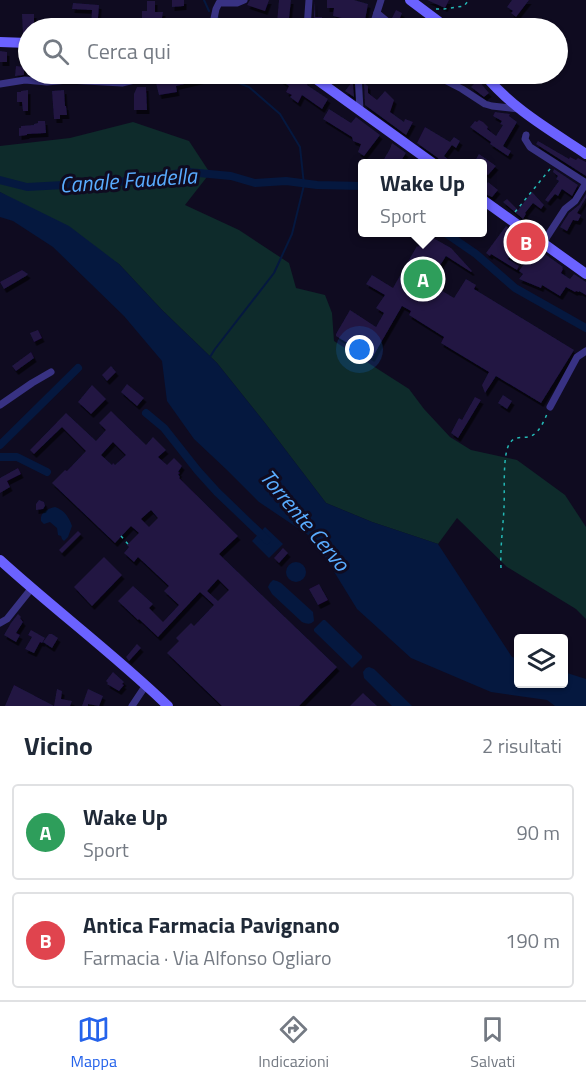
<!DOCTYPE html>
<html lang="it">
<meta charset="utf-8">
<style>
:root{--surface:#fff;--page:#f2f2f3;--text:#1f2937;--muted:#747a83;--line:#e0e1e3;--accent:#2563eb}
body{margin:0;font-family:"Titillium Web",sans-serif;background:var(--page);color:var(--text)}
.controls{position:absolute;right:18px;bottom:18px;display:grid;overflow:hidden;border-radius:6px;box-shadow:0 2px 4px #0004}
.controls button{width:54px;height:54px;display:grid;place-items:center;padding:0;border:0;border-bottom:2px solid var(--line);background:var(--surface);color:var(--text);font:30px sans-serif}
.you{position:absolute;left:360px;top:350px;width:21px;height:21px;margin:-15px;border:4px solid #fff;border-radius:50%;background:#1a73e8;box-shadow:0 0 0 9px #1a73e833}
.badge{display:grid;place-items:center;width:39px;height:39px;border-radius:50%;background:var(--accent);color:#fff;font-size:20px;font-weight:700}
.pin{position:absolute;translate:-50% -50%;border:3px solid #fff;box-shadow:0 2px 6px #0006}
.popup{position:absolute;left:358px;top:159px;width:129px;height:78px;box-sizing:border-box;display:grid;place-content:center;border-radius:6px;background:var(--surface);filter:drop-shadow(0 2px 4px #0005);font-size:20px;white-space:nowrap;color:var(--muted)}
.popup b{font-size:22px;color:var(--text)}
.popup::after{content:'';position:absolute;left:50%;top:100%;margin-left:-12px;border:12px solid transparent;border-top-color:var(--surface)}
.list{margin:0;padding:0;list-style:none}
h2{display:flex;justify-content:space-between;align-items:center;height:78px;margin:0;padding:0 24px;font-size:26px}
h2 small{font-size:20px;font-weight:400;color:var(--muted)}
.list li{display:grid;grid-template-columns:39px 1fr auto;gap:18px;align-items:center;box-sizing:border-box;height:96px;margin:0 12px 12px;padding:0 12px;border:2px solid var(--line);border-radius:6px}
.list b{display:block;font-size:22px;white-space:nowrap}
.list p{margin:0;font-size:20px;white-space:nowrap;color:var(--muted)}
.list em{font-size:20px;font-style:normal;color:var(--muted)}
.icon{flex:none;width:33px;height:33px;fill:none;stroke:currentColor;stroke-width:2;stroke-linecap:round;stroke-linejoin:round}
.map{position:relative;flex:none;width:586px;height:706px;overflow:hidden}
.search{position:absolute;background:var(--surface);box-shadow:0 2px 4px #0004;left:18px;right:18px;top:18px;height:66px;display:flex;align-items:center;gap:15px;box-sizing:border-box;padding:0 21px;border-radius:33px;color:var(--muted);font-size:22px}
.sheet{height:294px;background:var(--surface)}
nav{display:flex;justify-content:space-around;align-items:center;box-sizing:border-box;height:84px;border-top:2px solid var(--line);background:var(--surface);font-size:16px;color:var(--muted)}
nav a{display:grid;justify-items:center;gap:3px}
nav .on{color:var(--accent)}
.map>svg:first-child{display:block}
</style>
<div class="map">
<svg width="586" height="706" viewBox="0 0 586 706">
<defs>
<filter id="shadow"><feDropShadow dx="2.5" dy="4" stdDeviation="0" flood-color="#0009"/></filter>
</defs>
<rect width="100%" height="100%" fill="#0f0b20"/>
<!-- green -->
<polygon fill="#0e2b2b" points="133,122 189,141 210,173 185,205 239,230 289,263 296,288 325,295 332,313 334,341 409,389 424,409 450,437 471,450 517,460 565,495 586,527 586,619 576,609 507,567 457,518 438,544 372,522 326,503 265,423 217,363 162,310 119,264 0,192 0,146 70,138"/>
<!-- water -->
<g fill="#05183f">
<polygon points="0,192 69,226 119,264 162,310 217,363 265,423 326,503 372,522 438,544 512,657 518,659 518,684 564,684 564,672 586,679 586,706 555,706 547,700 491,692 411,658 357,609 314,539 259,502 227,470 194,439 167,401 162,361 124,316 53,247 13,221 0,217"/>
<path d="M55,507C64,510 69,517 72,526L68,537L64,541L62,539L61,536L58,535L57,528L50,522L44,524L41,521C40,512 47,509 55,507Z"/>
<polygon points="265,527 283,544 269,558 252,541"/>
<circle cx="296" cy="572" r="10"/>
<path d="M273,580L277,581L281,583L313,612L314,621C310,625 307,624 302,622L272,594L268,587L270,583Z"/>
<polygon points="323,620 325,620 362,656 362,658 352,668 314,631 314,629"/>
<polygon points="369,667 374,669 412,706 392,706 364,678 363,672 366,668"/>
</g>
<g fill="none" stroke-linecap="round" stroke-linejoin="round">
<!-- stream -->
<g stroke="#05183f" stroke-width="2">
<polyline points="204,0 209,11"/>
<polyline points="217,15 221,28"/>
<polyline points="210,357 215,349 274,273 292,234 304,185 300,147 280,114 249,87 236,82 236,74"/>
</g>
<!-- canal -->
<g stroke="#05183f" stroke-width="8">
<polyline points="0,180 27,187 119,182 188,172 231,176 255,183 286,181 317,185 363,186"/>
<polyline points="444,232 476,254 515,288 586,328"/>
<polyline points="146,413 164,428 198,471 217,492 267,540"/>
<polyline points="0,445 78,368"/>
<polyline points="0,457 17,457 47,472"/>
</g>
</g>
<!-- building -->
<g fill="#201643" fill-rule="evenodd" filter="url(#shadow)">
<polygon points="172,0 184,0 184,6 172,7"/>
<polygon points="250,0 269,0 265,11 247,5"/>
<polygon points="279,0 291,0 288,27 280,26 277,23"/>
<polygon points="315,0 315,17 322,17 322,25 316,25 316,28 313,28"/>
<polygon points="327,0 354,0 368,4 365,20 364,21 359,22 333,16 334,8 327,8"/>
<polygon points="427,0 449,0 445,8"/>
<polygon points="512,0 529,0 516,17 511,13 513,11 507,7"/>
<polygon points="147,1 155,1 155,12 163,12 162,18 169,18 169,25 154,25 154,28 142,27 142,11 147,11"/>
<polygon points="73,3 99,5 98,18 102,18 100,28 91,28 92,10 72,9"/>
<polygon points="396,10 402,13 400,18 406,21 402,28 392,28 395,23 392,18"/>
<polygon points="22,14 34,14 34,28 28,28 28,35 23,35"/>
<polygon points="119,21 130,22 130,28 119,28"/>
<polygon points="0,51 7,52 7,62 0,62"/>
<polygon points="16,66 24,67 24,75 15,76"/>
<polygon points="186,74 205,74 206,79 176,86 177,92 159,95 156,83 187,78"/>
<polygon points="280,74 302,74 302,78 308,83 307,85 328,99 322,109 302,95 298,103 290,97 292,95 286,92 289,86 277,78"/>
<polygon points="331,74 352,74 354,97 345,91 352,82 331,75"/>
<polygon points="478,80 489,93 484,97 471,87"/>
<polygon points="364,83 368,86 368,93 377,100 385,91 394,100 390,112 404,122 405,119 413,122 406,135 365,105"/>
<polygon points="137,87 146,87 147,110 134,110 134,94"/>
<polygon points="28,90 28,111 23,111 22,102 17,102 17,92 21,92 21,91"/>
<polygon points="64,90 65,106 66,106 67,115 60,115 60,119 54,119 52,91"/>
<polygon points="329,109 351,123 356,117 380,135 364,156 358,152 361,144 353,141 352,137 323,119"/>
<polygon points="495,112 510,114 509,116 517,122 503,146 511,151 508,156 490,144 491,142 470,127 475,121 477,122 479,120 483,122 488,127 487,129 496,136 503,125 500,124 502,121 493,116"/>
<polygon points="38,121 45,121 46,133 27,134 27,135 19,136 19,128 21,128 21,126 34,125 34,124 38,123"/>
<polygon points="425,127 450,142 454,137 460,141 456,148 452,145 444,156 454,164 441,164 438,158 417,143"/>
<polygon points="538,141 569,159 570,157 576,160 578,158 586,162 586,176 536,144"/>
<polygon points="392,143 406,153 399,164 390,164 384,159 390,149"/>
<polygon points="479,154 496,166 488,175 483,172 483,164 473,164"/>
<polygon points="554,169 578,185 572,196 562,189 558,196 555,194 548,202 545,200 559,181 556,179 558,176 553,172"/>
<polygon points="488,182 498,190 492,197 483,193 483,189"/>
<polygon points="532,192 544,205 541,209 533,203 525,213 526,214 523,219 503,202 507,199 518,210"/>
<polygon points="586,194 586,198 577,213 581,215 578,221 573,220 567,231 560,227 569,213 579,205"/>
<polygon points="506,226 563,267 562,268 563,269 561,273 570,279 574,274 586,282 586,295 579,291 579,292 576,291 575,292 566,287 560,296 542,285 541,288 519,279 523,274 519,271 529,257 516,248 508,259 519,266 517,270 491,254 490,256 486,253"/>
<polygon points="426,234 451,248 472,271 471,272 446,256 429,283 454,298 466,279 476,285 474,289 574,350 541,403 496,376 485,393 482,385 489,372 441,343 444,337 409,315 411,311 402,306 372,358 336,336 336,334 350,310 376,327 384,313 376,308 385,295 366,284 372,275 393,288 417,246 418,247"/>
<polygon points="22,270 28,274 26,276 4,289 0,282"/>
<polygon points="38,330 42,338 34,342 30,333"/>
<polygon points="31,352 34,358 16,371 12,366"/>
<polygon points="111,366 116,372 107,381 102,375"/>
<polygon points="127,384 144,398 137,406 121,392"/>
<polygon points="92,385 106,399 91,414 78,402"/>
<polygon points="503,395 512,401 507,409 498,403"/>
<polygon points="475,397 481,400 458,438 451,433 459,418 462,420"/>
<path d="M111,411L146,445L153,437L166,450L158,457L167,465L174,458L182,466L178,472L180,473L178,474L180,477L179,478L238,536L219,554L337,667L299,706H222L167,653L179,641L176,638L191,623L194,626L214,605L200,592L158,637L139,619L138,620L118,601L133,586L153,604L149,608L163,622L179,605L164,591L169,586L138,557L134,562L124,553L129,547L127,545L139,533L131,526L115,543L52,483L65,470L67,471L86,451L62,427L34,454L30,450L66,413L96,441L106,430L99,423ZM113,442L126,455L115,465L113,463L112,465L101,455ZM151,510L158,518L149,527L141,519ZM218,579L229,590L218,601L207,591Z"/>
<polygon points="18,468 21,474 7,481 10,487 0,493 0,478"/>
<polygon points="39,500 44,502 45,506 43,509 36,510 36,504"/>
<polygon points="78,531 81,534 62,553 59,550"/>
<polygon points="283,548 288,553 279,563 274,558"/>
<polygon points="104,557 122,575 92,606 74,587"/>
<polygon points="319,584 328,600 318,605 309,589"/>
<polygon points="18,614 21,617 20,618 23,622 16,633 20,635 16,642 4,635 11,623"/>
<polygon points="31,630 45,638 42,643 40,642 34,653 25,649 32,637 28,635"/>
<polygon points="49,634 52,634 58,638 52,648 43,642"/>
<polygon points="137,644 141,648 129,661 126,657"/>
<polygon points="113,672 124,682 122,684 124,685 119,691 107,684 108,683 106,681"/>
<polygon points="14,685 54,706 57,689 62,691 61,699 72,701 70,706 5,706"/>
<polygon points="88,689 103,696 99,706 88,704 88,706 82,706"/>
<polygon points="363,693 377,706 350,706"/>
</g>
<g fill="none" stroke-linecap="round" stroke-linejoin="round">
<!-- path -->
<g stroke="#24b9b6" stroke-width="1.5" stroke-dasharray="3 4.5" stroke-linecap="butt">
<polyline points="436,9 444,9 464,6 469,0"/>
<polyline points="515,212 550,169"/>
<polyline points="121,536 128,544"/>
<path d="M501,568C500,548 503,528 504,508C505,493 502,453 510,443C515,435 524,439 531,436C539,433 544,421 547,414"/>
</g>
<!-- street -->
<g stroke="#383283" stroke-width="7">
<polyline points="377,13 389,23 386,28"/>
<polyline points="212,28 216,9 219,3 237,3 244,0"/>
<polyline points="307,28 309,0"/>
<polyline points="372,28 381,0"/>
<polyline points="358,74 360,110"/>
<polyline points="433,74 462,89 485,104 492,106 518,109"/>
<polyline points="0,84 25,80 47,82 68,80 122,83 159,74"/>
<polyline points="526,135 525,139 530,147 586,183"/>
<polyline points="543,243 565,209 575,201 586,183"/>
<polyline points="0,405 32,383 51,372"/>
<polyline points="550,407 577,357 586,351"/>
<polyline points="0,623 7,619 31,589"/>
<polyline points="132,706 146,685"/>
</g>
<!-- secondary -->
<g stroke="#6b62ff" stroke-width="10">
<polyline points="410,0 438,21 445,28"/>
<polyline points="0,42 28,43"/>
<polyline points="309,74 434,164"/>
<path d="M484,74C511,108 550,130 586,154"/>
<polyline points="483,200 586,274"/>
<path d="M0,560C55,610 115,655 168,706"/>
</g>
</g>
<g text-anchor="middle" stroke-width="6" stroke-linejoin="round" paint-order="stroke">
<!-- water labels -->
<g font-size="22" font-style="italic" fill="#59acff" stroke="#0f0b20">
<text transform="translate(128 180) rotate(-4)" y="8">Canale Faudella</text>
<text transform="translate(305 520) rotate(50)" y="8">Torrente Cervo</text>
</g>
</g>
</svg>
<div class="controls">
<button><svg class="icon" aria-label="layers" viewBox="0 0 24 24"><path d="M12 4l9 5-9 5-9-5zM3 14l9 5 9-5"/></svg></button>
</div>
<div class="you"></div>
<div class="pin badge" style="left:423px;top:279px;background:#2e9e5b">A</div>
<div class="popup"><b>Wake Up</b>Sport</div>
<div class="pin badge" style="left:526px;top:242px;background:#e0444e">B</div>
<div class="search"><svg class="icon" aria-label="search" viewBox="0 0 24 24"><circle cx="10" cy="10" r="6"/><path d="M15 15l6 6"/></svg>Cerca qui</div>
</div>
<section class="sheet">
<h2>Vicino<small>2 risultati</small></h2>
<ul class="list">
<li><span class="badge" style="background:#2e9e5b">A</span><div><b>Wake Up</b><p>Sport</p></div><em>90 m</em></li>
<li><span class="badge" style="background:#e0444e">B</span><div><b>Antica Farmacia Pavignano</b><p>Farmacia · Via Alfonso Ogliaro</p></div><em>190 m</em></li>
</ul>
</section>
<nav>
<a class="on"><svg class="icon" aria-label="map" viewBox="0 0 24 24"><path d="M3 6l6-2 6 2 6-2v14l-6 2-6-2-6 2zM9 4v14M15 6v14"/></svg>Mappa</a>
<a><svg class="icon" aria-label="directions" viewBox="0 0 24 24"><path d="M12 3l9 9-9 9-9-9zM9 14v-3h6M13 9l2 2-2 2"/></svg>Indicazioni</a>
<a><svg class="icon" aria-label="saved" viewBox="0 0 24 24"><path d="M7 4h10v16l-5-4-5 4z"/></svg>Salvati</a>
</nav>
